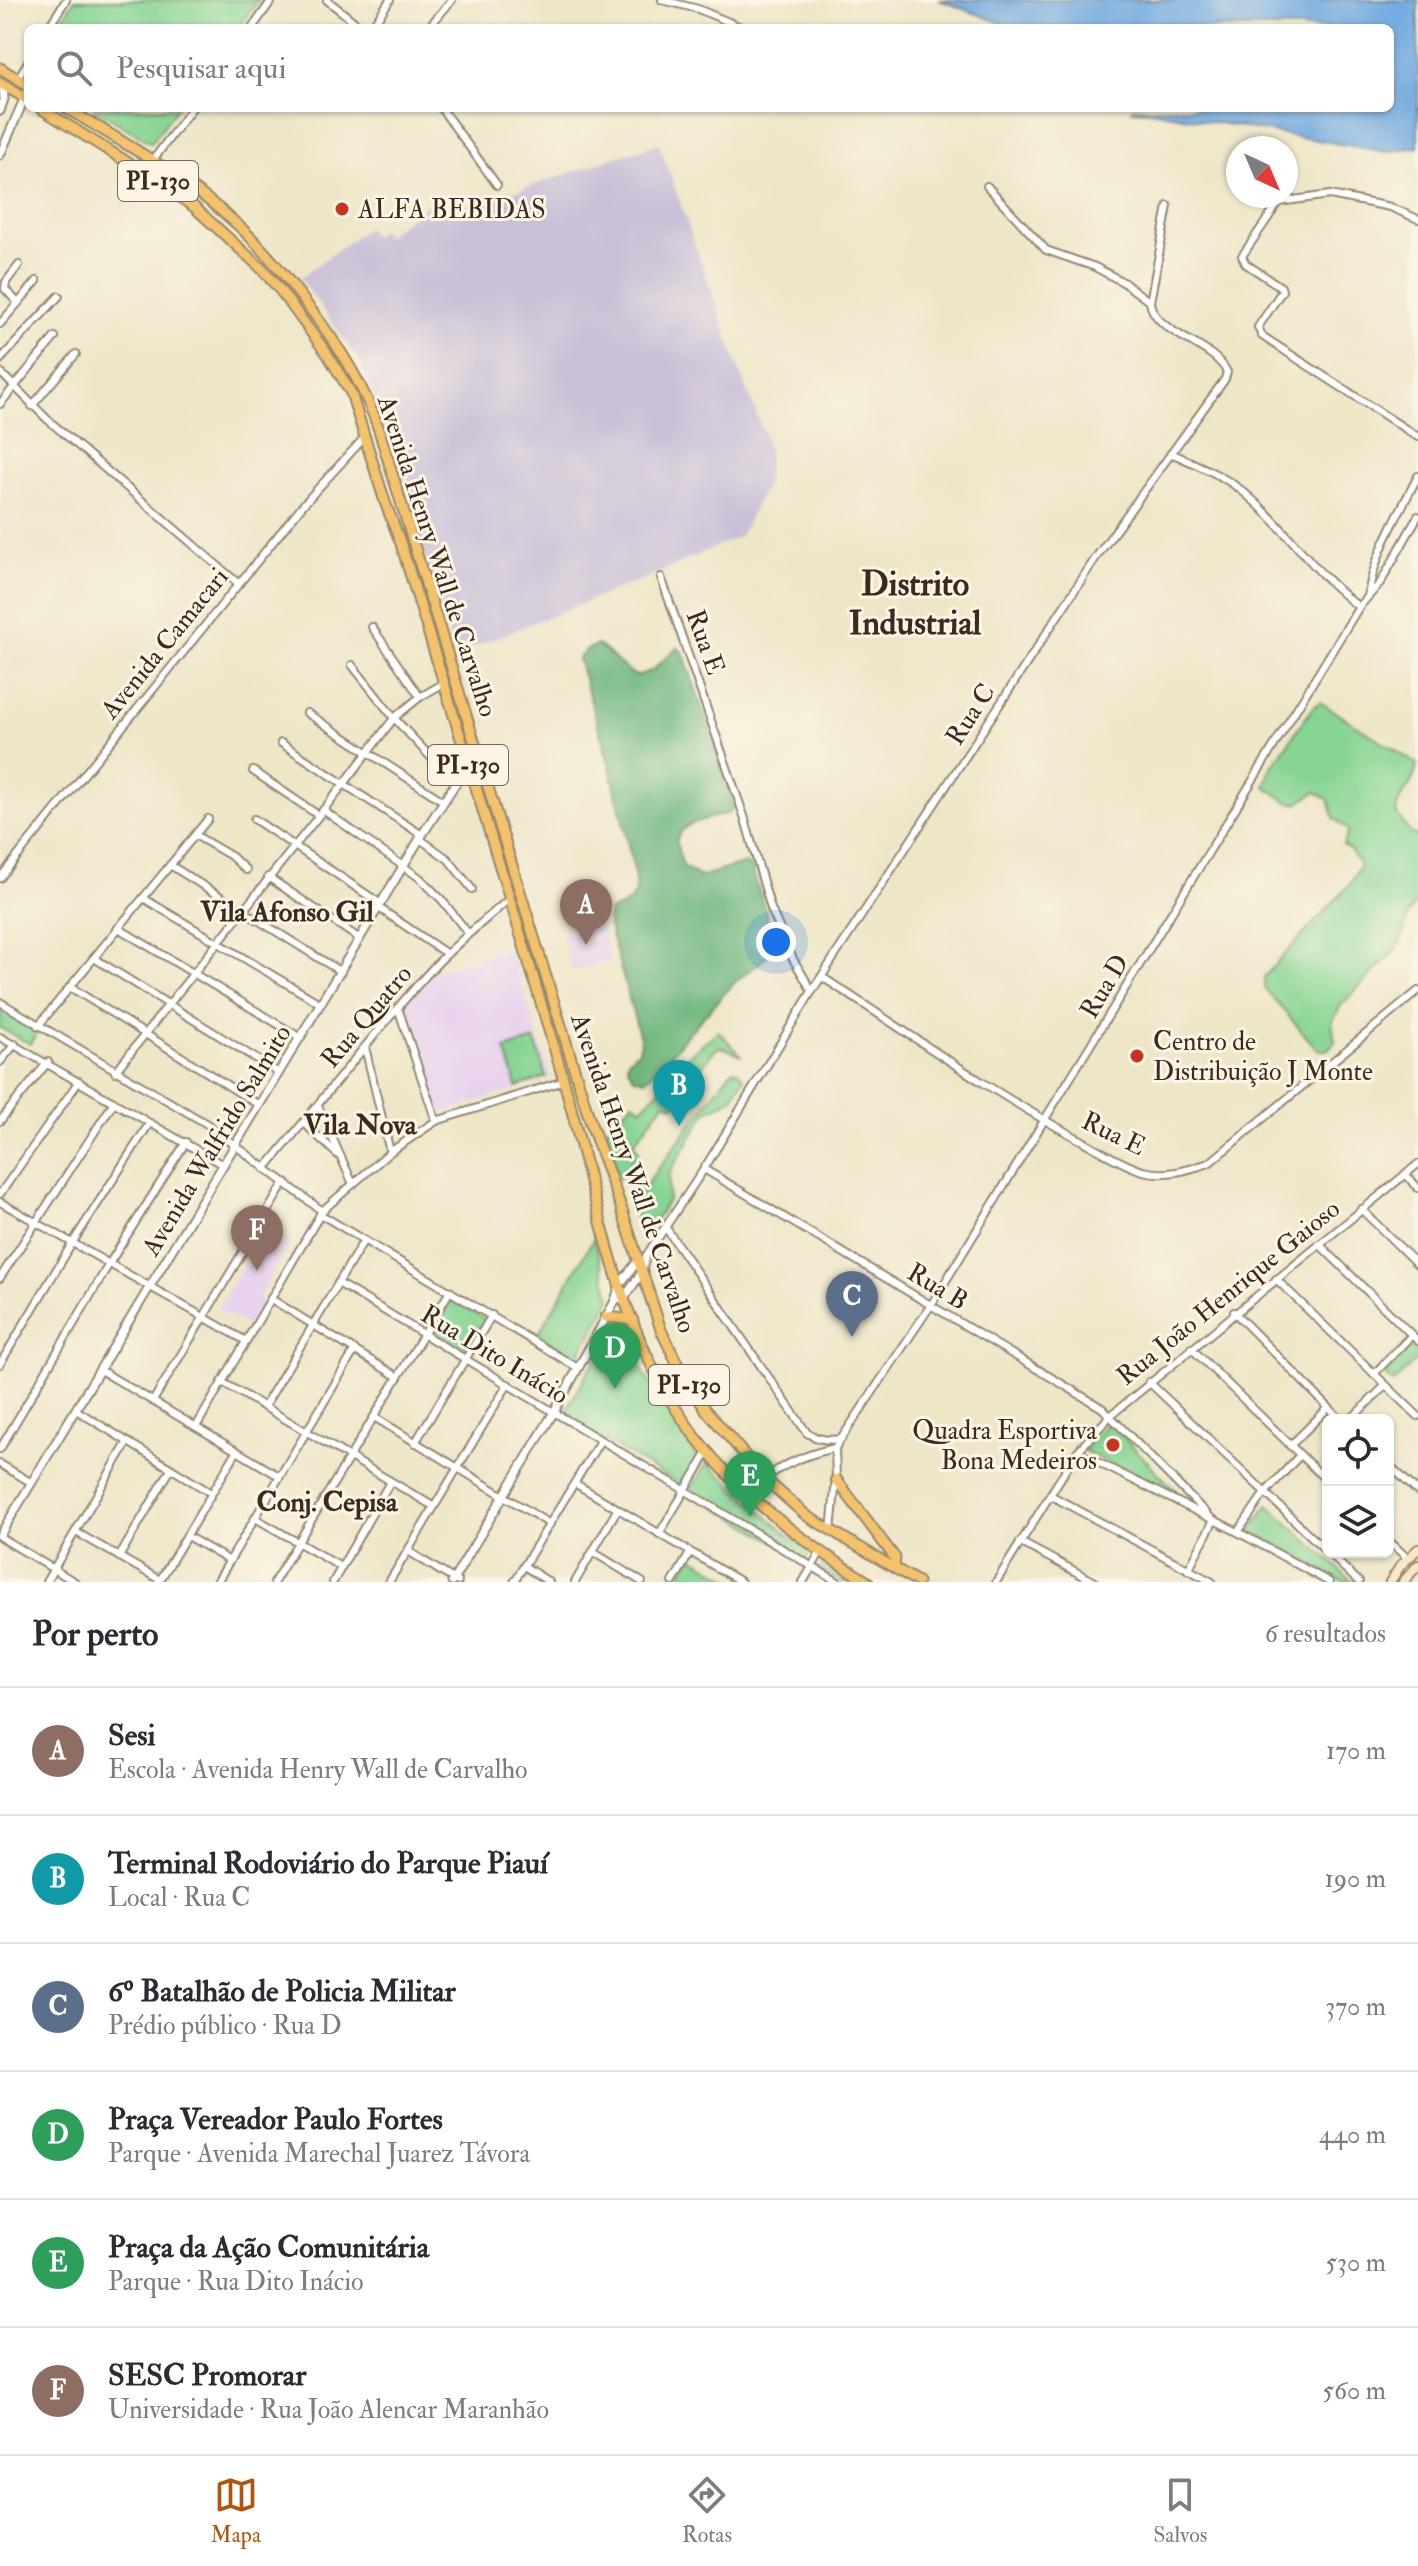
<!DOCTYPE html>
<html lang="pt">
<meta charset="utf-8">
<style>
:root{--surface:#fff;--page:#f2f2f3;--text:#2b2b33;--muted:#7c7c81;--line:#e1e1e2;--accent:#b45309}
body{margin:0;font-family:"IM FELL Double Pica",serif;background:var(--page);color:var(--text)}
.controls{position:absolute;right:24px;bottom:24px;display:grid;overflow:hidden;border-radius:12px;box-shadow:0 2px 6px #0004}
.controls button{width:72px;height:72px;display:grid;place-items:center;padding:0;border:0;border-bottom:2px solid var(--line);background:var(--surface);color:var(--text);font:40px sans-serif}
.compass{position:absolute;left:1226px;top:136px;width:72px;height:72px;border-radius:50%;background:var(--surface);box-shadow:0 2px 6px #0004;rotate:136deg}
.you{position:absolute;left:776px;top:942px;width:28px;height:28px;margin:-20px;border:6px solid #fff;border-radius:50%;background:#1a73e8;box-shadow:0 0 0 12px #1a73e833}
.badge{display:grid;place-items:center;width:52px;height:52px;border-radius:50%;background:var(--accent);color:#fff;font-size:26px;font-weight:700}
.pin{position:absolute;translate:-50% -66px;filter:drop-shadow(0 2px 4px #0008)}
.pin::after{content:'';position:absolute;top:42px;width:28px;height:24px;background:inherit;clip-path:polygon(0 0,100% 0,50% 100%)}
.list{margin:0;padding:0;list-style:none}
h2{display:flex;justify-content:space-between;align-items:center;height:104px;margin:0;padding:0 32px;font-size:34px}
h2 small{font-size:26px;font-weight:400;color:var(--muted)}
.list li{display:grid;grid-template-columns:52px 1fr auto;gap:24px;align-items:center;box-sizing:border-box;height:128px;padding:0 32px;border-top:2px solid var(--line)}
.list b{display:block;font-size:30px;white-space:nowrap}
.list p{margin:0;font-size:26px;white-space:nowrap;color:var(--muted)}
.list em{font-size:26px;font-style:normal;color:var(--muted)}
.icon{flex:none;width:44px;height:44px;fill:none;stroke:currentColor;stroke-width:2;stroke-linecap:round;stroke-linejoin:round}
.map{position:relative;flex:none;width:1418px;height:1582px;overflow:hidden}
.search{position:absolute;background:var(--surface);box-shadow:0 2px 6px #0004;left:24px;right:24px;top:24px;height:88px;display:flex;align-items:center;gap:20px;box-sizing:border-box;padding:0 28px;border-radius:12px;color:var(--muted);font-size:30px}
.sheet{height:872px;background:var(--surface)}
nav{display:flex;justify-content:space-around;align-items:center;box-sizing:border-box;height:112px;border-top:2px solid var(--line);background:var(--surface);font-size:22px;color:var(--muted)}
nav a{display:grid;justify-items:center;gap:4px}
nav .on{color:var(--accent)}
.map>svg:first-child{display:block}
</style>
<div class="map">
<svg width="1418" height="1582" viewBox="0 0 1418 1582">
<rect width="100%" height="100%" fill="#fcf5e5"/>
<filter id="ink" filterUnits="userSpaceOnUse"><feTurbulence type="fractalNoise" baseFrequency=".0125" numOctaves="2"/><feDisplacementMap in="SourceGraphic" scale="16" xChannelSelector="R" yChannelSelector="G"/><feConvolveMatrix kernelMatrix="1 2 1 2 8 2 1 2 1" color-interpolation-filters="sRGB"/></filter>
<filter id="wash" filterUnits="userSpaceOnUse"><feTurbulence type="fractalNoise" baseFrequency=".006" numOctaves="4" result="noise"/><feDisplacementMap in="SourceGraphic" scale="32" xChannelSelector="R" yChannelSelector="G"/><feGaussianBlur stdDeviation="1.8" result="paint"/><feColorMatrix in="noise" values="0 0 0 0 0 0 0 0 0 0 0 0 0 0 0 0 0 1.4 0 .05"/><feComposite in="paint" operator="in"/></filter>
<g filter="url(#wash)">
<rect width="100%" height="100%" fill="#ede6c7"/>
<!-- built -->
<g fill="#e8d2ee">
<polygon points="599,921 603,933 578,940 580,943 604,936 607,946 583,954 584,956 608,949 611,961 572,971 562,933"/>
<polygon points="510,948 551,1077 437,1115 433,1102 437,1097 431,1081 427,1079 403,1004 435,971"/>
<polygon points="266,1227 291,1242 257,1300 262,1304 250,1327 217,1309"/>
</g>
<!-- industrial -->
<polygon fill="#c9bfd7" points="659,143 736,361 766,439 769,459 766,484 740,536 651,576 455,654 402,482 361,363 300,278 367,228 374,236 381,230 386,236 435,199 445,211 480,203"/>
<!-- green -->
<g fill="#85d493" stroke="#607f58" stroke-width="2">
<polygon points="74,0 259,0 238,28 57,28"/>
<polygon points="93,108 177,108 151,143"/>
<path d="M1320,702L1417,764C1415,787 1398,792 1396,813L1411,834L1418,836V900L1408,914L1404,932L1396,950L1341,1005L1332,1022L1335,1042L1327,1050H1318L1264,988V977L1351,883L1360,865L1350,850L1343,845L1349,831L1334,818L1329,800L1316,792L1297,804L1286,801L1265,786L1271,768L1313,707Z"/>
<polygon points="2,1007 39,1030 30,1044 0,1028"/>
<polygon points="718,1031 742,1056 725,1048 718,1047 712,1053 673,1106 665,1102 633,1144 639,1151 619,1178 605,1131 633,1102 642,1108 661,1088 663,1077"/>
<polygon points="535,1040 546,1077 517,1087 505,1049"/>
<polygon points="732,1070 738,1071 744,1078 732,1099 707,1111 669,1174 668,1200 648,1232 642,1236 631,1205"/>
<polygon points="594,1238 611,1299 574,1363 535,1340"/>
<polygon points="450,1298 485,1319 463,1354 430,1336"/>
<polygon points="616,1323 623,1323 640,1367 698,1460 682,1486 563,1416"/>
<polygon points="1411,1338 1418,1345 1418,1358 1393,1383 1379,1370"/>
<polygon points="1108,1421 1187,1503 1083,1450"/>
<polygon points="707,1463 788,1535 811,1552 806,1560 690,1491"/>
<polygon points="1268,1505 1353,1582 1344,1582 1250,1531"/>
<polygon points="691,1556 735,1582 676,1582"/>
<polygon points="825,1562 859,1582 840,1582 819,1569"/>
</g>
<!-- forest -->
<path fill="#6cb67d" stroke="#54704e" stroke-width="2" d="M597,645C613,653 620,669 637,676L653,670L677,647L683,652L730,789L734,805L729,813C715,818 679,821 677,840C676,847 681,859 683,866L700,877L745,863L752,868L774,939L771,953L735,982L686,1036L664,1063L645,1080L634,1077L627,1066L628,1060L639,1050L641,1042L608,923L610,911L621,907L632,899L636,892L634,871L609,762L578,659L586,650Z"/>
<!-- water -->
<polygon fill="#6fa9df" stroke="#556a7e" stroke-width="2" points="939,0 1418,0 1418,147 1387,152 1149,111 1132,110 1132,108 1390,108 1390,28 1015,28"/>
</g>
<g filter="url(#ink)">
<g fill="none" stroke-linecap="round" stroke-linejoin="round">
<!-- minor casing -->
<g stroke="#948872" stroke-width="10">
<g id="minor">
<polyline points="327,0 362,28"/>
<polyline points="662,0 698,9 743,28"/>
<polyline points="48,28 66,0"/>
<polyline points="252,28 272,0"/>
<polyline points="371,28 390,0"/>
<polyline points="428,28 452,0"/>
<polyline points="18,78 28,62"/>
<polyline points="441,108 497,185"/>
<polyline points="153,160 192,108"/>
<polyline points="987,186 1046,250 1095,267 1123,282 1150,302"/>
<polyline points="1418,219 1390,207 1330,195 1279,202 1242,256 1246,264 1281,287 1282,291 1258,327 1262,336 1418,437"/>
<polyline points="18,303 5,289 6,282 19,265"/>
<polyline points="0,324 37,281"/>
<polyline points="0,360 59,296"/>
<polyline points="0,372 47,419 239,584"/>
<polyline points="0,404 55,337"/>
<polyline points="32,406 76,354"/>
<path d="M1171,453C1195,464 1220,474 1241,490C1284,524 1313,573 1359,607"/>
<polyline points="661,577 744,816 771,909 793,959 812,991"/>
<path d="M1368,596C1374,553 1399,514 1418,476"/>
<polyline points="372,627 420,697"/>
<polyline points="352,665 394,718 455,783"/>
<polyline points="307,713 443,801"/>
<polyline points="281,743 422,835"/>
<polyline points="253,771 318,815"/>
<polyline points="323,810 420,878 442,900 468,933"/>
<polyline points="254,819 381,904"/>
<polyline points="195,835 231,856 246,870"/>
<polyline points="420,839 448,859 472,889"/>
<polyline points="170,865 341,972"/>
<polyline points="268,877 360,939"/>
<polyline points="0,878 302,506 364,438"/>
<polyline points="143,898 321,1004"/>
<polyline points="379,908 447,954"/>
<polyline points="118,928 301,1038"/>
<polyline points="94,958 279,1073"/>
<path d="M822,977C906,1031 989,1091 1077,1138C1098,1149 1120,1164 1143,1171C1166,1177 1188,1170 1209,1163L1418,991"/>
<polyline points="70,987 259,1105"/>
<polyline points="0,1002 207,1124 322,1211"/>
<polyline points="398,1008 436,1121"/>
<polyline points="38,1026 208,819"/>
<polyline points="0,1037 223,1165"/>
<polyline points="365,1047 390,1152"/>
<polyline points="0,1062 15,1044"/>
<polyline points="115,1072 344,784 394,718 420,697 444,683"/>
<polyline points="318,1106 353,1184"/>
<polyline points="0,1121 48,1062"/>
<polyline points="304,1123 338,1155"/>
<path d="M265,1169C321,1102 373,1033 432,969C455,944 483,922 509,899"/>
<polyline points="704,1169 1102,1408 1211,1518"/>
<polyline points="1405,1174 1418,1188"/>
<polyline points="0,1194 79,1081"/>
<polyline points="0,1202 246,1341"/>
<polyline points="1361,1209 1418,1265"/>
<polyline points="320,1214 578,1368"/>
<path d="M666,1228L807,1433C818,1440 829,1441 841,1439"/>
<polyline points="1319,1244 1418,1341"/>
<path d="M643,1268L646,1256L704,1169L812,991L1097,556L1225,379L1227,372C1213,343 1154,334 1150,302L1168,206"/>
<polyline points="0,1278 114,1102"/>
<polyline points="1276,1279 1418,1416"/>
<polyline points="338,1283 838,1582"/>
<polyline points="271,1299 398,1377"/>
<polyline points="1234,1312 1341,1420"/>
<polyline points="1191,1348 1328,1482"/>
<polyline points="0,1364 73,1242 149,1124"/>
<polyline points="100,1370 279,1476"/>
<polyline points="1374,1374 1412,1335"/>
<polyline points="222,1382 433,1506"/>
<polyline points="1149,1382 1359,1582"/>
<polyline points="153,1401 285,1182"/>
<polyline points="264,1407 364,1240"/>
<polyline points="76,1410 211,1493"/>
<polyline points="374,1417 550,1524"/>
<polyline points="1350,1420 1386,1385"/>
<polyline points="196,1427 322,1211 390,1152 436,1121 564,1081"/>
<polyline points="415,1443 492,1315"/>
<polyline points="1290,1446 1328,1408"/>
<polyline points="0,1449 109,1264 186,1142"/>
<polyline points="1077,1452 1238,1532 1329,1582"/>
<polyline points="0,1464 32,1483"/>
<polyline points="1388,1464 1418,1492"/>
<polyline points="576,1484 741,1582"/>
<path d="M751,1495C767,1469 806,1454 835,1448"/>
<polyline points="1050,1495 1212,1582"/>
<polyline points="255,1518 341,1567"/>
<polyline points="831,1531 836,1479 835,1448 931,1305 1359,607 1381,582 1418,516"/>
<polyline points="76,1532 160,1580"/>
<polyline points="1238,1532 1264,1494 1300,1455"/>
<polyline points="659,1534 708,1452"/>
<polyline points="187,1536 230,1561"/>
<polyline points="0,1537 75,1582"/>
<polyline points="1388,1540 1407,1558"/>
<polyline points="1020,1542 1095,1582"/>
<polyline points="408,1551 458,1582"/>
<polyline points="593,1552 642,1582"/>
<polyline points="119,1557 171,1469"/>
<polyline points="524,1566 549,1582"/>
<polyline points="1188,1570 1214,1520"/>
<polyline points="46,1582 127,1443"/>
<polyline points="159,1582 237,1451"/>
<polyline points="217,1582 355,1350"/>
<polyline points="274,1582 450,1291"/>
<polyline points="333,1582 390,1482"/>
<polyline points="389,1582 508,1384"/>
<polyline points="514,1582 600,1441"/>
<polyline points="575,1582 617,1510"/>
<polyline points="673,1582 690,1553"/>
<polyline points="803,1582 820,1553"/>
<polyline points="996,1582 1077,1452 1110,1416 1418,1164"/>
</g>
</g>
<!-- tertiary casing -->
<g stroke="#948872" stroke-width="11">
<g id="tertiary">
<polyline points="0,111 4,99 3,85"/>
<polyline points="0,155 28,90"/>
<polyline points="621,1299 625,1297 642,1272"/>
<polyline points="0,1535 422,835 459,778 470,769"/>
<polyline points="452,1582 554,1412 615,1301 620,1284 638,1261"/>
</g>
</g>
<!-- secondary casing -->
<g stroke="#948872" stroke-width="12">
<g id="secondary">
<polyline points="1390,1582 1401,1565 1418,1549"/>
<polyline points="1403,1582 1418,1565"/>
</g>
</g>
<!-- primary casing -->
<g stroke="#948872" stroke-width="13">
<g id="primary">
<polyline points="0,68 28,85"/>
<polyline points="0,83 28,100"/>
<path d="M40,108L153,178L194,207L260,267L280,290L328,355L351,393L385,502L401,544C456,722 511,899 563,1078C594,1187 614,1312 676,1409C722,1482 795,1537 868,1582"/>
<path d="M66,108C126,144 187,178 239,226C266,251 289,280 311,310C339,346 363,384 378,427L592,1127L621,1207L661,1330L680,1369L706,1410L766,1480L807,1516L918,1582"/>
<polyline points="606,1317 633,1320"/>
<polyline points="836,1479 895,1558 894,1568"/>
</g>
</g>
<!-- minor -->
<use href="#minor" stroke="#fff" stroke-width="6"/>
<!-- tertiary -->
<use href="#tertiary" stroke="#fff" stroke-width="7"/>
<!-- secondary -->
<use href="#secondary" stroke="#fbe7c3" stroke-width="8"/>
<!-- primary -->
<use href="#primary" stroke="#f4c26a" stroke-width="9"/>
</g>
</g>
<!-- markers -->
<g fill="#c8321e" stroke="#fcf5e5" stroke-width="3">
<circle cx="342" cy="209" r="8"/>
<circle cx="1137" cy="1056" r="8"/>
<circle cx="1113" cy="1445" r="8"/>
</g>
<g text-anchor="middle" stroke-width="6" stroke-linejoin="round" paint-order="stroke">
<!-- shield labels -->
<g fill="#fcf5e5" stroke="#75675a" stroke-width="2">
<rect x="118" y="161" width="80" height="40" rx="6"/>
<rect x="428" y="745" width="80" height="40" rx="6"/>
<rect x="649" y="1365" width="80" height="40" rx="6"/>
</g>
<g font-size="24" font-weight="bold" fill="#3b2a1e">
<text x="158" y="189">PI-130</text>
<text x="468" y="773">PI-130</text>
<text x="689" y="1393">PI-130</text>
</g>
<!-- poi labels -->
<g font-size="26" fill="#3b2a1e" stroke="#fcf5e5" text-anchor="start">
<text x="358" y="218">ALFA BEBIDAS</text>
<text x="1153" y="1050">Centro de<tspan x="1153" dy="30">Distribuição J Monte</tspan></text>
<text x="1097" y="1439" text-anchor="end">Quadra Esportiva<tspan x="1097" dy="30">Bona Medeiros</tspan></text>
</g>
<!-- street labels -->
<g font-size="26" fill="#3b2a1e" stroke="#fcf5e5">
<text transform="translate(438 556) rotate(72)" y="9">Avenida Henry Wall de Carvalho</text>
<text transform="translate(706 642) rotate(70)" y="9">Rua E</text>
<text transform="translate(164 643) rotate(-51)" y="9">Avenida Camacari</text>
<text transform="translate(970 714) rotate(-57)" y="9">Rua C</text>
<text transform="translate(1104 986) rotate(-59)" y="9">Rua D</text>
<text transform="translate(366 1016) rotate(-50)" y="9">Rua Quatro</text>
<text transform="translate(1114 1133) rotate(26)" y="9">Rua E</text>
<text transform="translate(216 1140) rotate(-59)" y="9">Avenida Walfrido Salmito</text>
<text transform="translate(634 1173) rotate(71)" y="9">Avenida Henry Wall de Carvalho</text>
<text transform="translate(938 1286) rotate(31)" y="9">Rua B</text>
<text transform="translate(1228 1292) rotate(-39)" y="9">Rua João Henrique Gaioso</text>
<text transform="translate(495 1354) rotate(31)" y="9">Rua Dito Inácio</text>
</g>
<!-- neighbourhood labels -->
<g font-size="28" font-weight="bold" fill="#3b2a1e" stroke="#fcf5e5">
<text x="287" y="921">Vila Afonso Gil</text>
<text x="360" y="1134">Vila Nova</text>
<text x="327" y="1511">Conj. Cepisa</text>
</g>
<!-- district labels -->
<g font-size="34" font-weight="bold" fill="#3b2a1e" stroke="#fcf5e5">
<text x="915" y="595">Distrito<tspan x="915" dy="39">Industrial</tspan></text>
</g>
</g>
</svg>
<div class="controls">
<button><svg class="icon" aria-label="locate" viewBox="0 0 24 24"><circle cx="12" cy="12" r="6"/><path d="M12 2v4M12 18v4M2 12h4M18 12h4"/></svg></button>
<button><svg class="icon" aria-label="layers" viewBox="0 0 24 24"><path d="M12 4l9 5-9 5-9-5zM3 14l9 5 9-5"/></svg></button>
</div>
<svg class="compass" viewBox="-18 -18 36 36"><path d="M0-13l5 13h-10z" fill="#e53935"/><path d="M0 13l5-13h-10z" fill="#7c7c81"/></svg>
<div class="you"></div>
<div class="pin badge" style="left:586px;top:945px;background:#8d6e63">A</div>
<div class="pin badge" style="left:679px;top:1126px;background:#0f9aa8">B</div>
<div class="pin badge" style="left:852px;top:1337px;background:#5c6f8a">C</div>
<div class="pin badge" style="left:615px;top:1389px;background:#2e9e5b">D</div>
<div class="pin badge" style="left:750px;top:1517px;background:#2e9e5b">E</div>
<div class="pin badge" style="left:257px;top:1271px;background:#8d6e63">F</div>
<div class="search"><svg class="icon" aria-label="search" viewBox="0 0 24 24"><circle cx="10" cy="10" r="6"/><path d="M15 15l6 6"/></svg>Pesquisar aqui</div>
</div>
<section class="sheet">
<h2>Por perto<small>6 resultados</small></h2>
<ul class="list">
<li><span class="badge" style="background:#8d6e63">A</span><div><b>Sesi</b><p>Escola · Avenida Henry Wall de Carvalho</p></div><em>170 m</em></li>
<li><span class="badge" style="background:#0f9aa8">B</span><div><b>Terminal Rodoviário do Parque Piauí</b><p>Local · Rua C</p></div><em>190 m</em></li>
<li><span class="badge" style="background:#5c6f8a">C</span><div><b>6º Batalhão de Policia Militar</b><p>Prédio público · Rua D</p></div><em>370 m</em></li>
<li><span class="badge" style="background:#2e9e5b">D</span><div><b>Praça Vereador Paulo Fortes</b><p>Parque · Avenida Marechal Juarez Távora</p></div><em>440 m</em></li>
<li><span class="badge" style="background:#2e9e5b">E</span><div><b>Praça da Ação Comunitária</b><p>Parque · Rua Dito Inácio</p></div><em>530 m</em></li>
<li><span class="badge" style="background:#8d6e63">F</span><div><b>SESC Promorar</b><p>Universidade · Rua João Alencar Maranhão</p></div><em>560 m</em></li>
</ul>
</section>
<nav>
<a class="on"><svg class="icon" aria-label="map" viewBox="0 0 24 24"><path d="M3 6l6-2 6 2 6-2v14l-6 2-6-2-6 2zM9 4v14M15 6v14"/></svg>Mapa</a>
<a><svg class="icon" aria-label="directions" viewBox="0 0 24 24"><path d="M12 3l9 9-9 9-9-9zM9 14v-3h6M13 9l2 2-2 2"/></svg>Rotas</a>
<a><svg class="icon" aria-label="saved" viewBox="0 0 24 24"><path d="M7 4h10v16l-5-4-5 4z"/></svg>Salvos</a>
</nav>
